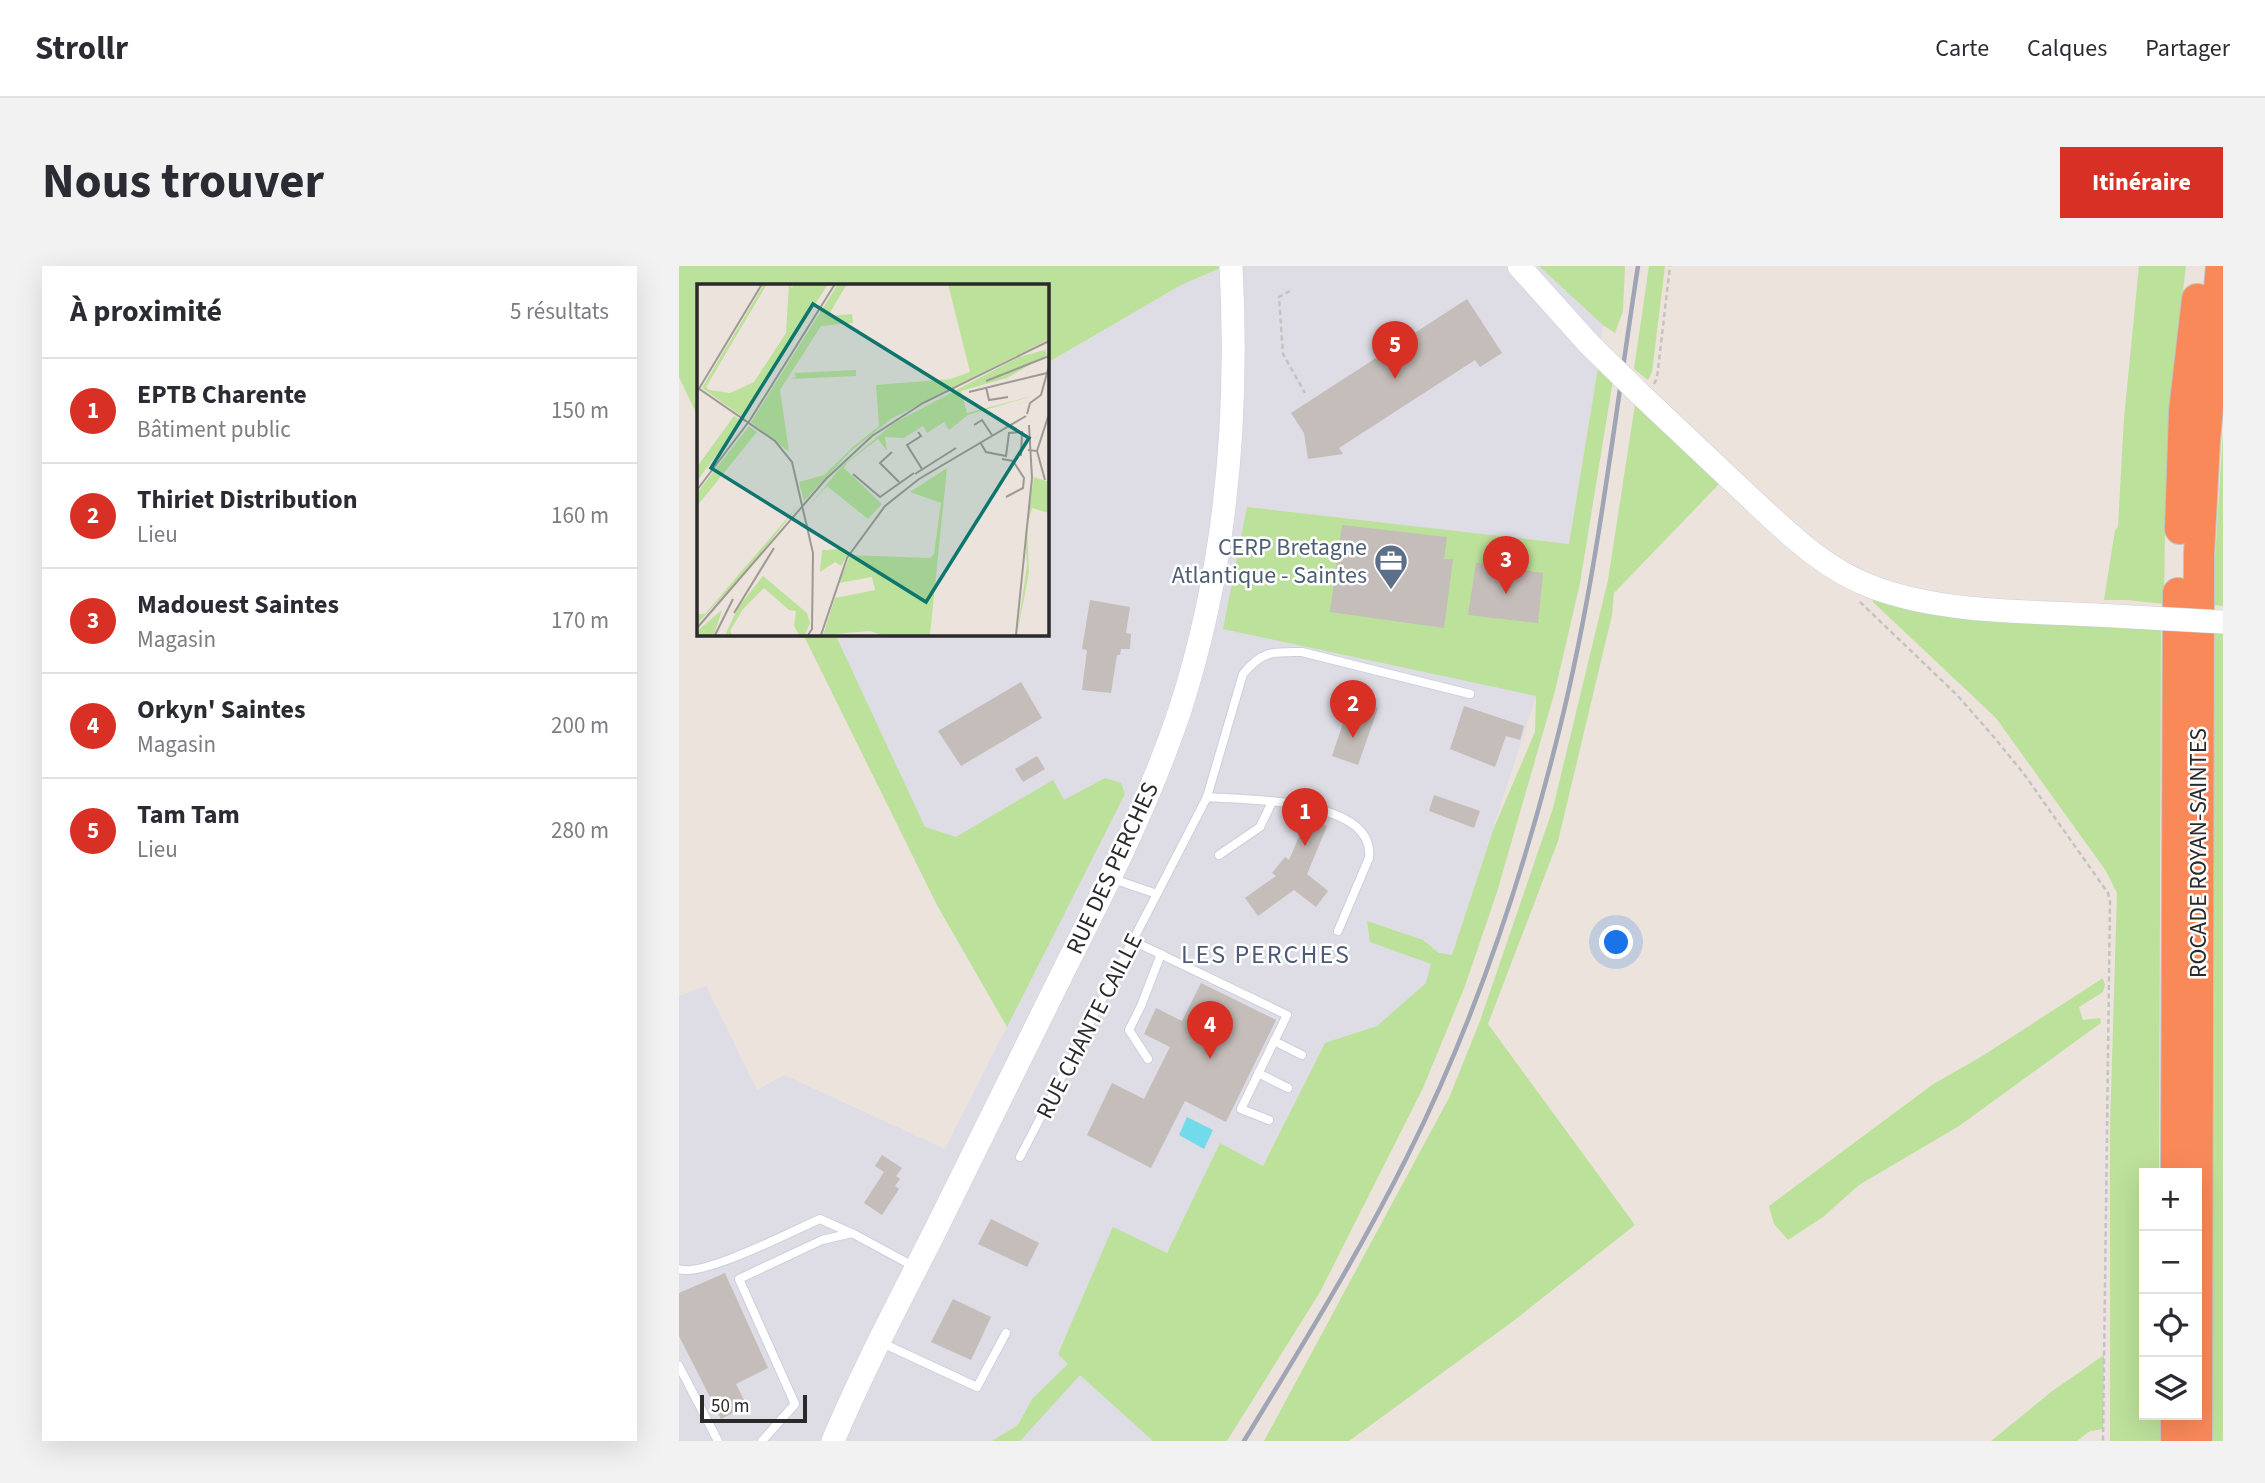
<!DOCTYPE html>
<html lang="fr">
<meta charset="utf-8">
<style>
:root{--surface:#fff;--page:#f2f2f3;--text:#2b2b33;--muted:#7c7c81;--line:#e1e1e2;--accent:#d93025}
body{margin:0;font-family:"Source Sans 3",sans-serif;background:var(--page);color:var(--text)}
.controls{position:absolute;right:21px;bottom:21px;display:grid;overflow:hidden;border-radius:0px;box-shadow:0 7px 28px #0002}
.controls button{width:63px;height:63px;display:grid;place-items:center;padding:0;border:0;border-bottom:2px solid var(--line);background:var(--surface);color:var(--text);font:35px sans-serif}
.scale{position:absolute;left:21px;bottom:18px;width:107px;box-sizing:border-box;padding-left:7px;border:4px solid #2a2a2a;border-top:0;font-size:19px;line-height:24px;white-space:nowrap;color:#2a2a2a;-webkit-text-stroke:5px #fff;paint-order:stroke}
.you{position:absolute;left:938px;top:677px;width:24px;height:24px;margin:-18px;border:5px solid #fff;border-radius:50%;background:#1a73e8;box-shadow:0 0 0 10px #1a73e833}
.badge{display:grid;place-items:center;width:46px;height:46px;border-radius:50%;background:var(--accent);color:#fff;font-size:23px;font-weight:700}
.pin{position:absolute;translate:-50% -58px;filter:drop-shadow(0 2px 4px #0008)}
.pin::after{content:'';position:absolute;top:37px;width:24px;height:21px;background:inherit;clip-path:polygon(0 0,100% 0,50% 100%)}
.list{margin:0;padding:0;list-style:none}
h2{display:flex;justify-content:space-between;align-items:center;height:91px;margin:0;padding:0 28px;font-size:30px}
h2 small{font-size:23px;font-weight:400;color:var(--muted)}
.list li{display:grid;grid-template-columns:46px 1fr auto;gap:21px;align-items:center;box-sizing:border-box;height:105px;padding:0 28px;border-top:2px solid var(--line)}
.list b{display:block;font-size:26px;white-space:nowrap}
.list p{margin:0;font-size:23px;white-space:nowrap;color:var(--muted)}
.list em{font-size:23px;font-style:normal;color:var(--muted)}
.icon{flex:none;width:38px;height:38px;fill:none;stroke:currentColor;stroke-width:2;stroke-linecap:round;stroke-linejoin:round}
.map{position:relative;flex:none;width:1544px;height:1175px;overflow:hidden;border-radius:0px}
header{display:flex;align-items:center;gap:42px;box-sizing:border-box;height:98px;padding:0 35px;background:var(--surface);border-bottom:2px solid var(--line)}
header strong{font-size:33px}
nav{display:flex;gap:38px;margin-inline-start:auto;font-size:24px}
.intro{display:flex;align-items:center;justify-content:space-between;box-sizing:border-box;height:168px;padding:0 42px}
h1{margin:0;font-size:49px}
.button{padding:18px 32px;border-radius:0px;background:var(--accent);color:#fff;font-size:24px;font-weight:700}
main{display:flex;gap:42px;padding:0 42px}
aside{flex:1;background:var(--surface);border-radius:0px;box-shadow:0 7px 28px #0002}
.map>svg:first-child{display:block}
</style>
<header>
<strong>Strollr</strong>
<nav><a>Carte</a><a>Calques</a><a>Partager</a></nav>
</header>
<div class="intro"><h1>Nous trouver</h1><a class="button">Itinéraire</a></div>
<main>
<aside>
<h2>À proximité<small>5 résultats</small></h2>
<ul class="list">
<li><span class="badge">1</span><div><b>EPTB Charente</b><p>Bâtiment public</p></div><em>150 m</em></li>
<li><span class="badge">2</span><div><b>Thiriet Distribution</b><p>Lieu</p></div><em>160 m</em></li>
<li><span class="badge">3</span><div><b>Madouest Saintes</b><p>Magasin</p></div><em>170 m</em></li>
<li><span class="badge">4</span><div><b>Orkyn' Saintes</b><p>Magasin</p></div><em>200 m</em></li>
<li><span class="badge">5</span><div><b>Tam Tam</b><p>Lieu</p></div><em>280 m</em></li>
</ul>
</aside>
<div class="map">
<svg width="1544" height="1175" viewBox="0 0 1544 1175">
<rect width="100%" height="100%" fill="#ece3dc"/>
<!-- industrial -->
<polygon fill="#dedce4" points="547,0 930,0 919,102 890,278 568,242 857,430 774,686 720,812 646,777 584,900 541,877 488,988 435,962 379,1088 474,1175 0,1175 0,730 27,720 78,824 105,809 266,883 328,760 258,639 124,368 368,368 368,97 502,19"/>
<!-- green -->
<g fill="#bce19a">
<polygon points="0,0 544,0 544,1 502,19 368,97 368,19 19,19 19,151 0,111"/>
<polygon points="860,0 946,0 944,45 936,67 924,59"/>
<polygon points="970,0 986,0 973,106 969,114 955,103"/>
<polygon points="1460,0 1507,0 1494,109 1486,258 1485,338 1448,334 1425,334 1436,264 1439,261 1445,152"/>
<polygon points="919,102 934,114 901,317 876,425 818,626 786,720 744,822 641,1026 548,1175 474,1175 401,1109 341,1175 313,1175 339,1159 353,1133 389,1098 379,1088 434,961 488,987 541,877 584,900 646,777 698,760 747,717 752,698 691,676 688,655 744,674 760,687 773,689 814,564 856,466 857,430 544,363 568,241 890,278"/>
<polygon points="957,132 1043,215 935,327 933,349 879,575 809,758 956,959 833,1056 670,1175 585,1175 770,832 801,755 874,542 929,314"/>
<polygon points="1544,166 1544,340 1533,339"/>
<polygon points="1194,333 1201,333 1236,345 1308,354 1420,359 1482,364 1480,907 1465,907 1465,1149 1481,1149 1482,1175 1431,1175 1431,861 1438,627 1427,605 1317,452 1194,336"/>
<polygon points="1533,365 1544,366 1544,1175 1532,1175"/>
<polygon points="124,368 156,368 246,561 277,571 374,514 385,534 426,512 442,517 446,528 328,761 258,639"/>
<polygon points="1424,712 1426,719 1424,726 1400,741 1404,754 1421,752 1422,757 1280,860 1180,919 1144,951 1109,974 1095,958 1090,940 1253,819 1305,789"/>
<polygon points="1425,1089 1424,1163 1411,1165 1398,1175 1312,1175 1372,1126"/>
</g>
<!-- water -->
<polygon fill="#71dbeb" points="508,851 534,864 525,883 500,869"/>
<!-- building -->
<g fill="#c4bdb9">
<polygon points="788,33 823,87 801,101 796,94 660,182 664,188 629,193 625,167 612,147"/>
<polygon points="663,259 768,271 765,293 774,293 765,362 651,346"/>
<polygon points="797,297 864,307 859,357 789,349"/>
<polygon points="411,334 451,341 447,367 452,368 451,383 442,383 441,389 438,389 432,427 403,424 408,384 403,383"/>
<polygon points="342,416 363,452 282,500 259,465"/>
<polygon points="664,429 699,442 679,499 653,490 665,454 656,451"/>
<polygon points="785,440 845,460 841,474 827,470 816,501 771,483"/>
<polygon points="358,490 366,503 344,516 336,503"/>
<polygon points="755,529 801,545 795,562 750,545"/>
<polygon points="628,552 648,560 628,608 649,625 637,641 615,624 579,650 566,632 597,610 593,607 606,591 610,594"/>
<polygon points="522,717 597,754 547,856 506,835 472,902 408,869 433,817 465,833 491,781 465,768 477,742 503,755"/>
<polygon points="203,889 223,902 217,910 221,913 216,920 220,923 203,949 185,937 205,906 196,900"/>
<polygon points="312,953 360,977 348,1001 299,978"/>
<polygon points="46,1007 89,1102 57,1118 68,1140 42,1153 0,1070 0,1027"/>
<polygon points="274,1033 312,1051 292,1094 252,1076"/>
</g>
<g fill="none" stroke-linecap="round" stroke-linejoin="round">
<!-- lane casing -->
<g stroke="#cad0db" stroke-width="10">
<g id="lane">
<path d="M528,531C567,534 697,532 690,592L659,665"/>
<polyline points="540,589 581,561 593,536"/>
<path d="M478,628L528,531L564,408C584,384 594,386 623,386L791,428"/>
<polyline points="454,675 608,749 562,843 590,854"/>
<polyline points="595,775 623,789"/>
<polyline points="469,793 450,764 462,740 482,688"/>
<polyline points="579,807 609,822"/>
<polyline points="341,891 478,628 434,613"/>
<path d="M0,1003C23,1012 115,964 141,953L172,967"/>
<polyline points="201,1076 298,1121 327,1067"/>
<polyline points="0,1100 39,1175"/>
<polyline points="83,1175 116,1138 60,1013 143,974 173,967 234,1000"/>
</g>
</g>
<!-- secondary casing -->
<g stroke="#cad0db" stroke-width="24">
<g id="secondary">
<polyline points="840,0 910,78"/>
<path d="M959,126C994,159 1029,192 1064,225C1104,262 1143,303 1196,322C1265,347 1344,345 1417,349"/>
<path d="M154,1175C185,1101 223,1031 259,959C301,874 343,789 385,704C428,619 471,534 501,444C547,302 560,149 552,0"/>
</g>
</g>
<!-- highway casing -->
<g stroke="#c3c3c3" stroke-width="32">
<g id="highway">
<polyline points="1501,263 1505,145 1518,33"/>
<polyline points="1497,907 1499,327"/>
<polyline points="1497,1175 1497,1149"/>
<polyline points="1518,1175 1520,289 1526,174 1542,0"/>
</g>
</g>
<!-- path -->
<g stroke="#c3c3c3" stroke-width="2.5" stroke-dasharray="5 3.5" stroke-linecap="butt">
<polyline points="611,25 600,31 604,88 626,127"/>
<polyline points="975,118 978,112 991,0"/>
<polyline points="1181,336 1278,429 1314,470 1345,508 1429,627 1431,635 1424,1175"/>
</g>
<!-- lane -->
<use href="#lane" stroke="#fff" stroke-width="8"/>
<!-- secondary -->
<use href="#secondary" stroke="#fff" stroke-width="23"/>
<!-- highway -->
<use href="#highway" stroke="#fa8959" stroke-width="30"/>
<!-- rail -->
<path stroke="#9fa5b4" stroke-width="4.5" d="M565,1175C622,1082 679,989 728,891C795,757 844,611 880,465C918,313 935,155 959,0"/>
<!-- secondary-bridge casing -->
<g stroke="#cad0db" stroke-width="24" stroke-linecap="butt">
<g id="secondary-bridge">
<polyline points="910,78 959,126"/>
<polyline points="1417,349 1544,356"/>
</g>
</g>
<!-- secondary-bridge -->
<use href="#secondary-bridge" stroke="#fff" stroke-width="23"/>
</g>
<!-- icons -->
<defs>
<g id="office-pin" transform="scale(1.75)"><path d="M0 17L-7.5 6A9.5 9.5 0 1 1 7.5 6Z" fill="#5c6f8a" stroke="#fff"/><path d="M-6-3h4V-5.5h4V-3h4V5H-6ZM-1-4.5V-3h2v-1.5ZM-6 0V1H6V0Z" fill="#fff"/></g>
</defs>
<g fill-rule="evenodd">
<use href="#office-pin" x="712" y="295"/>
</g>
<g text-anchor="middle" stroke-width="5" stroke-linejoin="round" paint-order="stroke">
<!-- service labels -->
<g font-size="24" fill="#4e5e75" stroke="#fff" text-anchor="end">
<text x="688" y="289">CERP Bretagne<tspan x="688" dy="28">Atlantique - Saintes</tspan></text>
</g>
<!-- street labels -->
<g font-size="24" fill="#2a2a2a" stroke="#fff">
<text transform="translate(1519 587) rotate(-90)" y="8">ROCADE ROYAN-SAINTES</text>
<text transform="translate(433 602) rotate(-65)" y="8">RUE DES PERCHES</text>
<text transform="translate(410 760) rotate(-63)" y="8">RUE CHANTE CAILLE</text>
</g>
<!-- neighbourhood labels -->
<g font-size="26" letter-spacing="2" fill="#4b5a79" stroke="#fff">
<text x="587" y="697">LES PERCHES</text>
</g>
</g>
<!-- overview -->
<g transform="translate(18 18)">
<rect width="352" height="352" fill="#ece3dc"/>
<path d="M67,0H70L9,103L12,106L33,109L57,98L89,49L92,0L95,4L97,0H131L47,134L5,104ZM141,0H150L131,32L155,30L156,39L124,42L83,106L92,168L54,138ZM251,0H352V55L194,135L154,167L107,217L102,198L127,191L157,162L182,142L179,101L253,95L273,88ZM348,66L350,71L310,94L264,107L270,129L339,111L271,131L252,146L247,138L230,149L226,142L207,154L188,153L190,167L181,155L150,179L147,184L185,220L171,235L130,202L110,224L144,183L197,139L322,73ZM159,86V92L93,95L99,93L97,89ZM37,132L45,137L0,197V183ZM52,142L60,148L0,222V209ZM250,184L233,351H185L173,347L126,351L138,314L178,306L175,293L142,299L153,271L233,274L237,270L244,219L213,208ZM337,193L352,198V229L335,224L330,243L332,288L320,351L330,281L328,250ZM103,219L56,280L0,340V330H8ZM148,265L152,268L144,282L138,278L123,288L125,266ZM66,292L110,329L113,339L108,351H102L97,342L99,327L92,326L67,304L46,325L33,347L35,351H28L42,322ZM25,326L17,351H0V347Z" fill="#bce19a"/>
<path fill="none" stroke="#9e9995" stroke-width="2" d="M289,97L352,72M289,103L292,116L311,113M1,104L78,157L95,178L116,269L115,345L111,351M0,108L65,0M272,108L350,89M330,130L333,119L344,111L352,82M277,141L285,136L295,151M221,148L224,152L210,161L225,185M283,158L289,168L309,172L312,149L325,148L324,172M331,166L340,167L351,133M340,167L348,196M195,168L183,179L202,198M305,175L316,177L327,194L326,204L309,213M156,190L183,213L217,189M218,190L259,164M0,206L53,136L138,0M37,329L77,264M0,344L129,195L175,152L226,119L352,57M18,351L36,315M124,351L150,274L188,222L222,195L329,132M319,351L335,194L332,141"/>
<path fill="#0f766e" fill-opacity="0.15" stroke="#0f766e" stroke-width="3.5" d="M116,20L332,154L229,318L14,184Z"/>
<rect width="352" height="352" fill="none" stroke="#2a2a2a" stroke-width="3.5"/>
</g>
</svg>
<div class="controls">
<button>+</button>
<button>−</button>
<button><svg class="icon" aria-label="locate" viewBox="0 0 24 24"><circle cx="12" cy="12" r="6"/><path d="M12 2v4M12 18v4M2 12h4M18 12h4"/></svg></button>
<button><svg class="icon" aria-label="layers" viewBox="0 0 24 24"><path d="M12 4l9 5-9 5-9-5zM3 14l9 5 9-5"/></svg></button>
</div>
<div class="scale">50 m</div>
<div class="you"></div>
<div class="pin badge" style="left:626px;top:580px">1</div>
<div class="pin badge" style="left:674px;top:472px">2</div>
<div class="pin badge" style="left:827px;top:328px">3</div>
<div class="pin badge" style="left:531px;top:793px">4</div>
<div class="pin badge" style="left:716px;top:113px">5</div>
</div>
</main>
